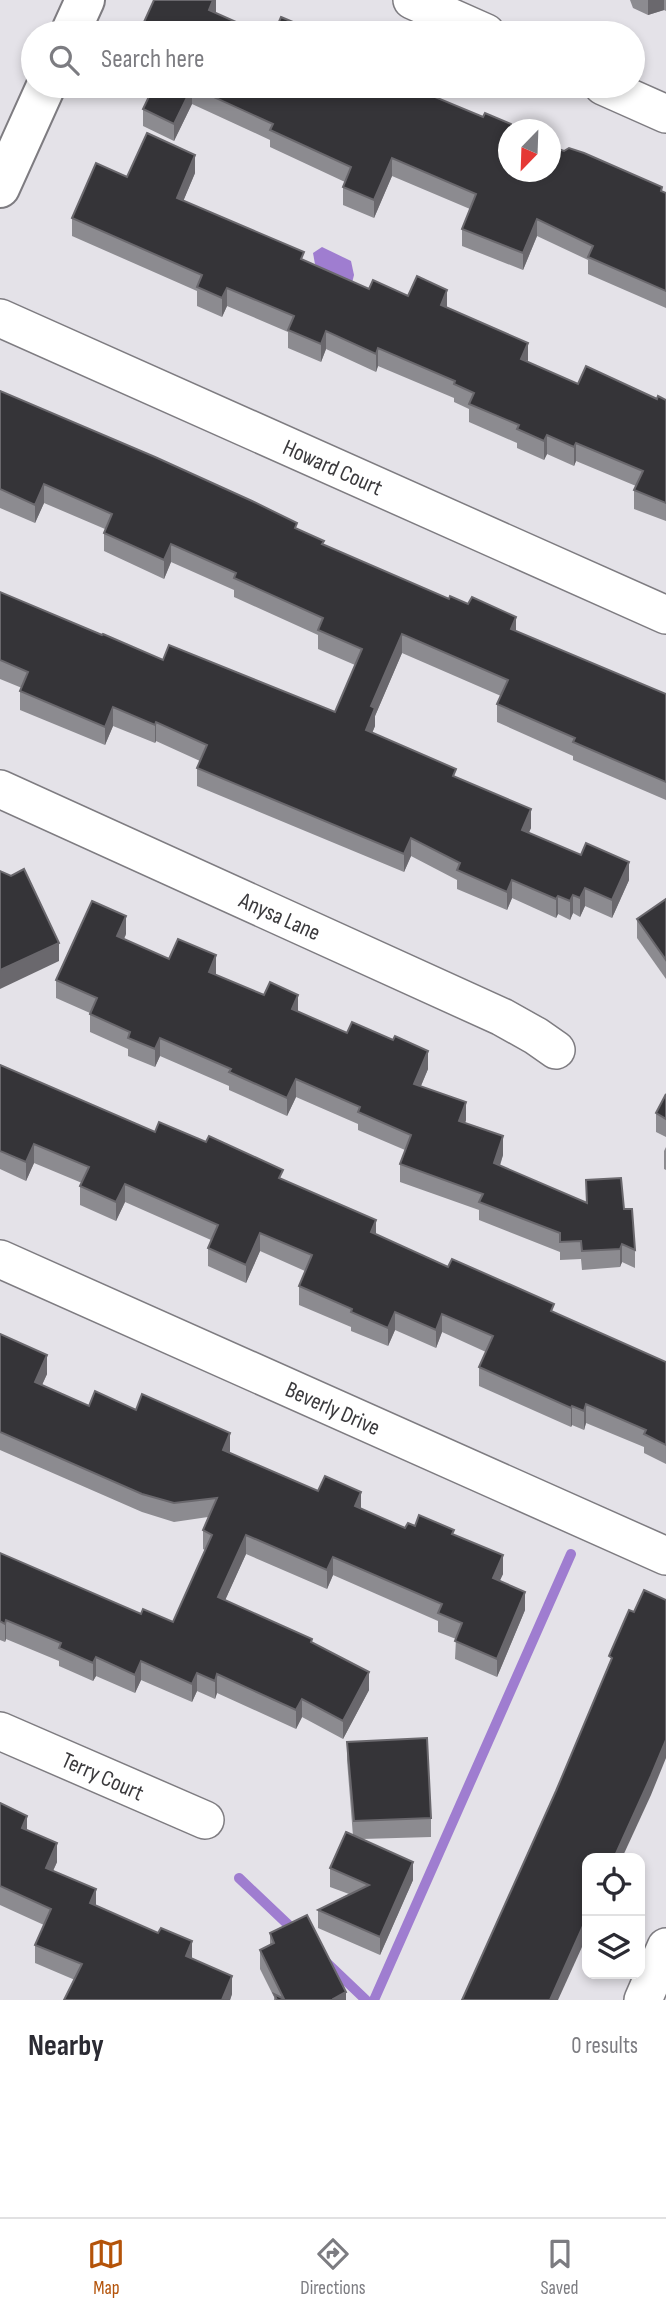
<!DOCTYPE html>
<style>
:root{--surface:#fff;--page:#f2f2f3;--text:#2b2b33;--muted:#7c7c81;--line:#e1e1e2;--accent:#b45309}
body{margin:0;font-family:"Sofia Sans Condensed",sans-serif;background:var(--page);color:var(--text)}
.controls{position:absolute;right:21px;bottom:21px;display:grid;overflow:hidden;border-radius:14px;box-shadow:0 4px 10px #0003}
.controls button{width:63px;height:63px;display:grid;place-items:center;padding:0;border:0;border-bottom:2px solid var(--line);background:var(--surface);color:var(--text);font:35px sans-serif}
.compass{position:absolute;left:498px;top:119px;width:63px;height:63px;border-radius:50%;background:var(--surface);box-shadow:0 4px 10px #0003;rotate:203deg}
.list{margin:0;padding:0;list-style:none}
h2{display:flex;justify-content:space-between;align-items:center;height:91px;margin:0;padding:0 28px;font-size:30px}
h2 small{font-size:23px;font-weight:400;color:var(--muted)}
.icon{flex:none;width:38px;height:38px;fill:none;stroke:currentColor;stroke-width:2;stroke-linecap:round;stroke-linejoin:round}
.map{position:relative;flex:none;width:666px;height:2000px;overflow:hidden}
.search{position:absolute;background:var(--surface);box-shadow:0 4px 10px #0003;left:21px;right:21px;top:21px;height:77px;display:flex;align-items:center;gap:18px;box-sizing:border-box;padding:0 24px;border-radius:38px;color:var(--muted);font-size:26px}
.sheet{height:217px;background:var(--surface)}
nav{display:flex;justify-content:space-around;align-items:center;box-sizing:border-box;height:98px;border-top:2px solid var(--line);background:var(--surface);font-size:19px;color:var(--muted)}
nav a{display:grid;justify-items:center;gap:4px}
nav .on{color:var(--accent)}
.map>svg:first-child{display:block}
</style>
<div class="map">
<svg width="666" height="2000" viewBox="0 0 666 2000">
<rect width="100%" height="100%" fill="#e4e2e8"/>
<!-- water -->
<polygon fill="#9f7dd0" points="322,247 351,261 354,275 351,287 315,264 313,253"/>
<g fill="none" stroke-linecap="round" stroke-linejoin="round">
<!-- stream -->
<g stroke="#9f7dd0" stroke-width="10">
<polyline points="239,1878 298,1934"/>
<polyline points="324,1960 366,2000"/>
<polyline points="374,2000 571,1554"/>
</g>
<!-- minor casing -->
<g stroke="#7e7c81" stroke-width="40">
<g id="minor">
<polyline points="412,0 486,33"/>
<polyline points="603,86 666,114"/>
<polyline points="0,318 666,615"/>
<polyline points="0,789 502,1017 536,1036 556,1050"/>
<polyline points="0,1259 666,1556"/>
<polyline points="0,1731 205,1820"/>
<polyline points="643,2000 666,1947"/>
</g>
</g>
<!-- tertiary casing -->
<g stroke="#7e7c81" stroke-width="42">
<g id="tertiary">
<polyline points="70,33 85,0"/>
<polyline points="0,188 46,86"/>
</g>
</g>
<!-- minor -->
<use href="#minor" stroke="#fff" stroke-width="37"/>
<!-- tertiary -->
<use href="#tertiary" stroke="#fff" stroke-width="38"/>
</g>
<!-- wall -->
<g fill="#8c8b90">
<polygon points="630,0 666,0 666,11 664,10 648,15 633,8"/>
<polygon points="154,86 431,95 508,130 662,191 666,193 666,308 588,274 588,260 537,236 523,270 462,246 462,229 470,209 392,176 374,218 343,205 343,187 345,182 270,147 270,140 192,104 174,141 143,126 143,109"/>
<polygon points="195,173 183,201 304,261 369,289 408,296 447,308 528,362 578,384 666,400 666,521 634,509 634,490 636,486 576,461 574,466 547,454 544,460 517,448 517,443 469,422 469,409 454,402 454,398 378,366 376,372 326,349 321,362 288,348 288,332 227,306 222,317 197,306 197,291 72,236 72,218 127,177"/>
<polygon points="0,391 297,529 324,545 516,631 666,694 666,800 573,760 573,756 497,722 497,704 501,696 402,653 375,716 375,726 372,733 456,778 531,828 528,833 629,880 612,918 585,906 580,917 573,913 570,920 558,914 556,918 512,898 507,910 457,889 457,880 411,856 404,872 197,786 197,768 200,761 156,741 155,743 113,726 105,745 20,710 20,691 22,688 0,679 0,592 163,660 335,712 355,665 318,649 318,635 234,597 234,590 171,562 164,579 104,551 104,533 105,529 44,503 35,523 0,508"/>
<polygon points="666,899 666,979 637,938 637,919"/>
<polygon points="126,934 124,939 169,959 216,974 216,975 428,1069 421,1086 466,1120 465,1123 503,1155 500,1166 586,1203 586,1180 624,1209 635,1250 635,1268 622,1262 620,1267 582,1270 581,1259 560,1260 560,1252 479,1220 479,1210 400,1182 400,1164 405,1150 358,1130 358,1124 296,1097 287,1116 229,1090 229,1086 160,1056 155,1067 128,1056 128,1049 90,1032 90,1013 56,998 56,980"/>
<polygon points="0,1065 155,1132 283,1180 376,1235 666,1362 666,1464 644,1453 644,1447 586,1423 584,1430 572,1425 571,1427 479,1386 479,1367 486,1352 442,1332 436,1348 395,1330 388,1346 351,1331 351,1327 299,1305 299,1286 305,1271 260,1251 246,1283 208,1266 208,1248 211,1240 125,1202 116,1221 80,1205 80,1186 82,1183 34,1163 26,1181 0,1169"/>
<polygon points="666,1094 666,1137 656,1132 656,1113"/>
<polygon points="666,1147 666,1170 664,1169 664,1151"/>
<polygon points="0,1334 47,1374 42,1385 89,1406 230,1451 230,1453 405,1528 415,1526 454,1534 503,1574 499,1581 525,1610 497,1677 455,1659 456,1639 438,1632 438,1621 333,1575 327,1589 246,1554 225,1600 312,1642 369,1690 343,1739 302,1717 296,1729 217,1693 215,1699 197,1691 192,1702 141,1680 135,1693 96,1676 93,1681 59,1666 59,1661 6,1639 5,1642 0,1640 0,1553 141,1614 173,1622 205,1550 203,1549 203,1530 208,1517 174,1522 142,1512 0,1450"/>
<polygon points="347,1742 431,1818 431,1837 362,1839 413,1880 380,1955 318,1928 318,1910 349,1894 330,1887 330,1868 353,1836 347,1760"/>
<polygon points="0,1803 57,1862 53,1871 96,1906 192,1959 232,1994 230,2000 64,2000 75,1980 35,1963 35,1945 44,1925 0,1905"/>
<polygon points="270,1933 346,2000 274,2000 274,1997 260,1969 260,1950 270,1945"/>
</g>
<!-- shaded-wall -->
<g fill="#6a686d">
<polygon points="213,0 216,0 216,12 209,27 209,10"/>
<polygon points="648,0 664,0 664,10 648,15"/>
<polygon points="192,87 192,104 174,141 174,124"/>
<polygon points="195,155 195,173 177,216 177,198"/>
<polygon points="392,158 392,176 374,218 374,200"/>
<polygon points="537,219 537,236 523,270 523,253"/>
<polygon points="227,288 227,306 222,317 222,298"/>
<polygon points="447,290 447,308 441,305"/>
<polygon points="326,331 326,349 321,362 321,344"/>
<polygon points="528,343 528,361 521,359"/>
<polygon points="378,348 378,366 376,372 376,354"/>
<polygon points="547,435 547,454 544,460 544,441"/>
<polygon points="576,443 576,461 574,466 574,447"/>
<polygon points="44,484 44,503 35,523 35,505"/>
<polygon points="171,544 171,562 164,579 164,560"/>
<polygon points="516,617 516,636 511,629"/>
<polygon points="402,634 402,653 375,716 375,726 366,748 366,730 371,706"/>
<polygon points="113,707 113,726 105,745 105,727"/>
<polygon points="156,722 156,741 155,743 155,725"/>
<polygon points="531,809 531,828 522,849 522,830"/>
<polygon points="411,838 411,856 404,872 404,854"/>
<polygon points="629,862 629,880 612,918 612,900"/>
<polygon points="512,880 512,898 507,910 507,892"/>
<polygon points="585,888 585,906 580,917 580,898"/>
<polygon points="573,895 573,913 570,920 570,901"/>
<polygon points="558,896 558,914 556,918 556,899"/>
<polygon points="126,916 126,934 117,954 117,936"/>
<polygon points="59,943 59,961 0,989 0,970"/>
<polygon points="216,955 216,974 209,990 209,972"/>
<polygon points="298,995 298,1014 292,1009"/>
<polygon points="160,1038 160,1056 155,1067 155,1049"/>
<polygon points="428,1051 428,1069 414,1102 414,1084"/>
<polygon points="296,1079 296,1097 287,1116 287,1098"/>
<polygon points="466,1102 466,1120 459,1139 459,1121"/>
<polygon points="503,1136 503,1155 494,1182 494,1163"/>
<polygon points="34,1144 34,1163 26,1181 26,1162"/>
<polygon points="125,1184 125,1202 116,1221 116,1202"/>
<polygon points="376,1220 376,1239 371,1232"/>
<polygon points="260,1233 260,1251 246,1283 246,1265"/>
<polygon points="622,1244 622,1262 620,1267 620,1249"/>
<polygon points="395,1312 395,1330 388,1346 388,1328"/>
<polygon points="442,1314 442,1332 436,1348 436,1330"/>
<polygon points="47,1355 47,1374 35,1400 35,1382"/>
<polygon points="586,1404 586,1423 584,1430 584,1411"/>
<polygon points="572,1406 572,1425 571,1427 571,1408"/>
<polygon points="230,1433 230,1451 223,1469 223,1450"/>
<polygon points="361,1492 361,1511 355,1506"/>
<polygon points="246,1535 246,1554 218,1616 218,1597"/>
<polygon points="503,1555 503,1574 493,1596 493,1578"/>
<polygon points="333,1557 333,1575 327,1589 327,1570"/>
<polygon points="525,1592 525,1610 497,1677 497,1659"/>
<polygon points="6,1620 6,1639 5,1642 5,1624"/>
<polygon points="96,1657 96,1676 93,1681 93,1663"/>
<polygon points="141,1661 141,1680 135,1693 135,1675"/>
<polygon points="369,1672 369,1690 343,1739 343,1721"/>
<polygon points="197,1673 197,1691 192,1702 192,1684"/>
<polygon points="217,1674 217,1693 215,1699 215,1681"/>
<polygon points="302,1699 302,1717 296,1729 296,1710"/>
<polygon points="666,1740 666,1758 651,1795 622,1858 614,1858"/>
<polygon points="27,1816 27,1834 22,1828"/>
<polygon points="57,1843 57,1862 46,1886 46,1868"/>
<polygon points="413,1862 413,1880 380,1955 380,1937"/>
<polygon points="96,1889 96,1907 90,1903"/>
<polygon points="587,1917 587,1936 558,2000 550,2000"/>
<polygon points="192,1941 192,1960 186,1956"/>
<polygon points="232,1976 232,1994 230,2000 222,2000"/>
<polygon points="346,1992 346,2000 333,2000 333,1999"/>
</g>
<!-- building -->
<g fill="#353438" stroke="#6a686d" stroke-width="2">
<polygon points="154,0 213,0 209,10 261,33 139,33"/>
<polygon points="281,17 319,33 274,33"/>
<polygon points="154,86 418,86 431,91 430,95 483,117 485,113 511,124 513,130 508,130 508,172 550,172 550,146 564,151 569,148 584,153 662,187 661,191 666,193 666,291 588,257 593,246 537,219 523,253 462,229 476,194 392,158 374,200 343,187 351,167 270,130 273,124 192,87 174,124 143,109"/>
<polygon points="147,133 195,155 177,198 304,252 301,259 369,289 373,280 408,296 417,276 447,290 441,305 528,343 521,359 578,384 586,366 657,399 658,396 666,400 666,503 634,490 643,471 576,443 574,447 547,435 544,441 517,429 519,425 469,404 474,393 454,384 455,381 378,348 376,354 326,331 321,344 288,330 294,316 227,288 222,298 197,287 202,275 72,218 96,163 127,177"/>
<polygon points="0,391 155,457 252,501 297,523 295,528 324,541 322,544 449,599 450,596 468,604 472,597 516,617 511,629 666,694 666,782 573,742 575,738 497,704 508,680 402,634 371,706 375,708 366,730 456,769 453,776 531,809 522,830 581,855 586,843 629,862 612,900 585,888 580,898 573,895 570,901 558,896 556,899 512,880 507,892 457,870 460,863 411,838 404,854 197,768 207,745 156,722 155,725 113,707 105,727 20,691 28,672 0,660 0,592 102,635 103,634 163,660 169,645 335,712 362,649 318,630 323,618 234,578 236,573 171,544 164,560 104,533 112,514 44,484 35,505 0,489"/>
<polygon points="24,869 59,943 0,970 0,871 11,876"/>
<polygon points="666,899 666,960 637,919"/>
<polygon points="92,901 126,916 117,936 169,959 178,939 216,955 209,972 264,995 270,982 298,995 292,1009 347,1033 352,1022 393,1040 395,1036 428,1051 414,1084 466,1102 459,1121 503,1136 494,1163 587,1203 586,1180 621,1178 624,1209 632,1209 635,1250 622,1244 620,1249 582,1251 581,1241 560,1242 560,1233 479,1202 483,1194 400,1164 411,1135 358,1112 360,1107 296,1079 287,1098 229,1072 231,1069 160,1038 155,1049 128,1038 130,1032 90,1014 97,998 56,980"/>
<polygon points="0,1065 155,1132 159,1122 206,1142 209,1136 283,1170 279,1178 376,1220 371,1232 448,1267 452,1259 554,1304 551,1311 666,1362 666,1445 644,1434 646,1430 586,1404 584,1411 572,1406 571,1408 479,1367 493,1336 442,1314 436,1330 395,1312 388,1328 351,1312 352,1309 299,1286 312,1255 260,1233 246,1265 208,1248 218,1225 125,1184 116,1202 80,1186 89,1167 34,1144 26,1162 0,1151"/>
<polygon points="666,1094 666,1119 656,1113"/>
<polygon points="0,1334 47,1355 35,1382 89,1406 95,1391 136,1410 142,1394 230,1433 223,1450 318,1491 325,1476 361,1492 355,1506 405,1528 408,1523 415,1526 419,1515 454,1530 452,1534 503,1555 493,1578 525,1592 497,1659 455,1641 462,1623 438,1613 442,1604 333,1557 327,1570 246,1535 218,1597 312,1639 311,1642 369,1672 343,1721 302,1699 296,1710 217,1674 215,1681 197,1673 192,1684 141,1661 135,1675 96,1657 93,1663 59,1648 61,1643 6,1620 5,1624 0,1621 0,1553 141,1614 143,1609 173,1622 212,1535 203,1530 217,1498 174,1503 142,1494 0,1432"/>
<polygon points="644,1590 666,1600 666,1740 651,1776 614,1858 587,1858 587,1917 550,2000 462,2000 556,1791 612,1658 609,1656 629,1610 634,1612"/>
<polygon points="427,1738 431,1818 354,1821 347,1742"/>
<polygon points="0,1803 27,1816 22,1828 57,1843 46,1868 96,1889 90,1903 158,1933 161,1928 192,1941 186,1956 232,1976 222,2000 64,2000 82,1964 35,1945 51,1909 0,1886"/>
<polygon points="346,1832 413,1862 380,1937 318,1910 369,1885 330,1868"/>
<polygon points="307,1915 346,1992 333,1999 333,2000 277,2000 274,1994 284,1999 260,1950 274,1943 270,1933"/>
</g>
<g text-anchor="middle" stroke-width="7" stroke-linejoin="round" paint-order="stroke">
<!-- street labels -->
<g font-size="23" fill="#3a393c" stroke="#fff">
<text transform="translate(333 467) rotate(24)" y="8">Howard Court</text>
<text transform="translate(280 916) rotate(24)" y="8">Anysa Lane</text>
<text transform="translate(333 1408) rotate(24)" y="8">Beverly Drive</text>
<text transform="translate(103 1776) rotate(24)" y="8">Terry Court</text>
</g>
</g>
</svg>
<div class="controls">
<button><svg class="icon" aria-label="locate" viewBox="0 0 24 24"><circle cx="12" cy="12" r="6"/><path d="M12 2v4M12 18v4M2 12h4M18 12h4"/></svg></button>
<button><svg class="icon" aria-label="layers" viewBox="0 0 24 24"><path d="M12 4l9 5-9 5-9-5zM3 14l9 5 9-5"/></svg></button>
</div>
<svg class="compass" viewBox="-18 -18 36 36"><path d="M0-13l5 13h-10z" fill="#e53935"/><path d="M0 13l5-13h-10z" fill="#7c7c81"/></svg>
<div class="search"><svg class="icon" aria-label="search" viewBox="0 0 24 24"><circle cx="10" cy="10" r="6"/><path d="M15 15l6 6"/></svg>Search here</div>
</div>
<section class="sheet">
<h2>Nearby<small>0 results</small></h2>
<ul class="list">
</ul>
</section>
<nav>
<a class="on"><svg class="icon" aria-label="map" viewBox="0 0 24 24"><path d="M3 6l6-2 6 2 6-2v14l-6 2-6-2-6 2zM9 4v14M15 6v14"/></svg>Map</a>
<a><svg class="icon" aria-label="directions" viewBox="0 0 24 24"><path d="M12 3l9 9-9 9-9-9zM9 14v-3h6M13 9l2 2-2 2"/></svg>Directions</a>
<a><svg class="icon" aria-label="saved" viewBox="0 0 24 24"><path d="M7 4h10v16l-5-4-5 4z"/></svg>Saved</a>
</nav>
